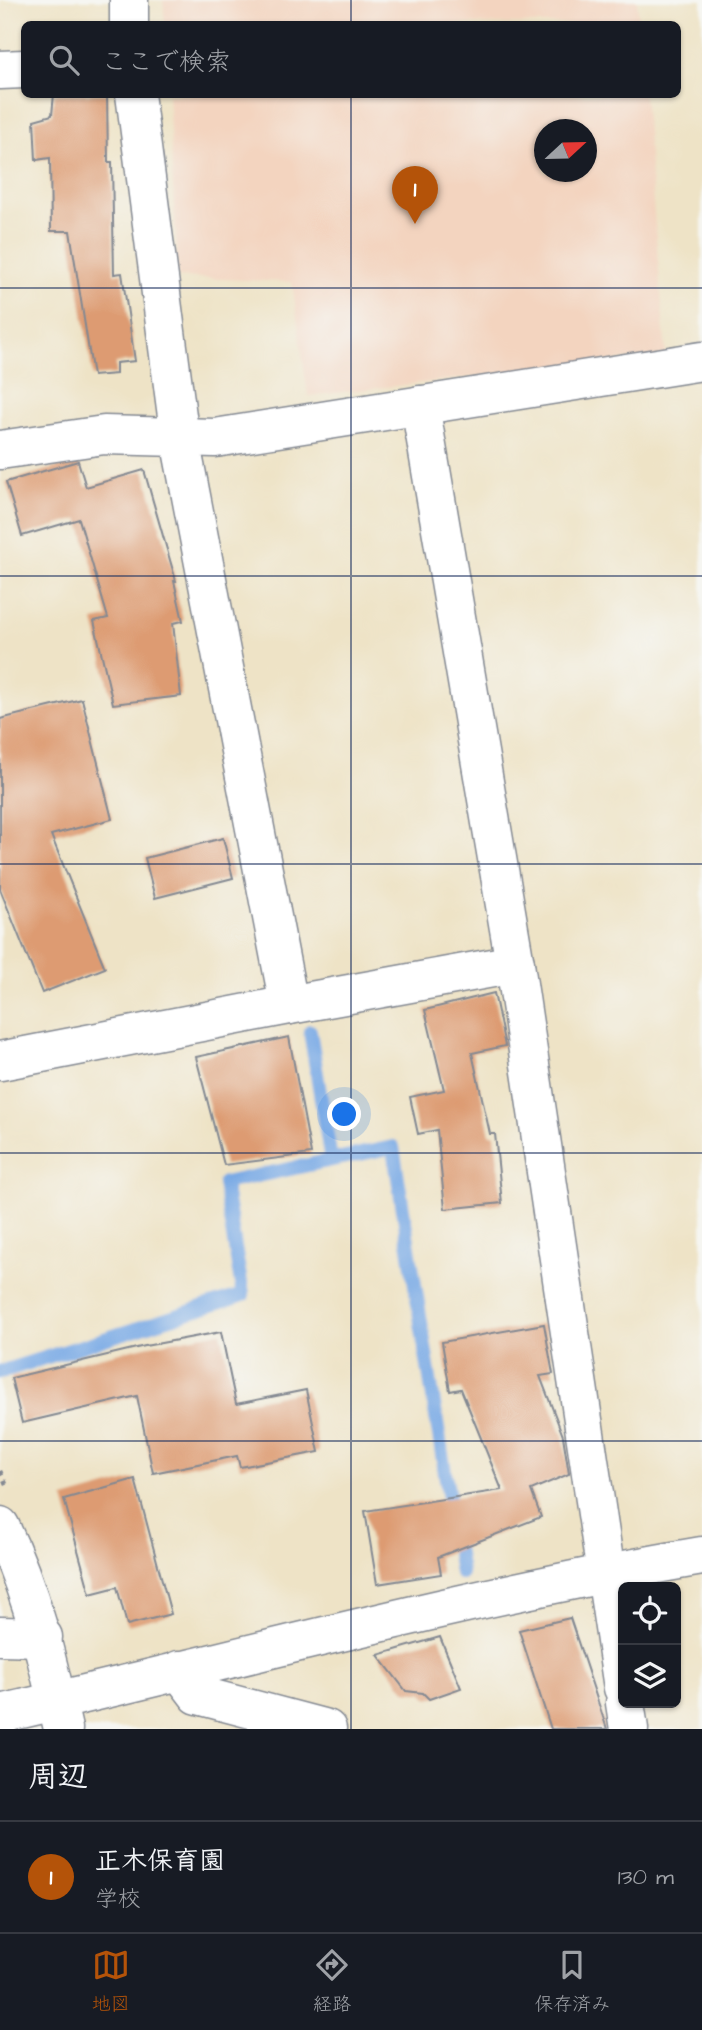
<!DOCTYPE html>
<html lang="ja">
<meta charset="utf-8">
<style>
:root{--surface:#171b24;--page:#242831;--text:#f1f3f6;--muted:#9ea1a6;--line:#363941;--accent:#b45309}
body{margin:0;font-family:"Architects Daughter","Klee One",sans-serif;background:var(--page);color:var(--text)}
.controls{position:absolute;right:21px;bottom:21px;display:grid;overflow:hidden;border-radius:10px;box-shadow:0 2px 5px #0004}
.controls button{width:63px;height:63px;display:grid;place-items:center;padding:0;border:0;border-bottom:2px solid var(--line);background:var(--surface);color:var(--text);font:35px sans-serif}
.compass{position:absolute;left:534px;top:119px;width:63px;height:63px;border-radius:50%;background:var(--surface);box-shadow:0 2px 5px #0004;rotate:68deg}
.you{position:absolute;left:345px;top:1115px;width:24px;height:24px;margin:-18px;border:5px solid #fff;border-radius:50%;background:#1a73e8;box-shadow:0 0 0 10px #1a73e833}
.badge{display:grid;place-items:center;width:46px;height:46px;border-radius:50%;background:var(--accent);color:#fff;font-size:23px;font-weight:700}
.pin{position:absolute;translate:-50% -58px;filter:drop-shadow(0 2px 4px #0008)}
.pin::after{content:'';position:absolute;top:37px;width:24px;height:21px;background:inherit;clip-path:polygon(0 0,100% 0,50% 100%)}
.list{margin:0;padding:0;list-style:none}
h2{display:flex;justify-content:space-between;align-items:center;height:91px;margin:0;padding:0 28px;font-size:30px}
h2 small{font-size:23px;font-weight:400;color:var(--muted)}
.list li{display:grid;grid-template-columns:46px 1fr auto;gap:21px;align-items:center;box-sizing:border-box;height:112px;padding:0 28px;border-top:2px solid var(--line)}
.list b{display:block;font-size:26px;white-space:nowrap}
.list p{margin:0;font-size:23px;white-space:nowrap;color:var(--muted)}
.list em{font-size:23px;font-style:normal;color:var(--muted)}
.icon{flex:none;width:38px;height:38px;fill:none;stroke:currentColor;stroke-width:2;stroke-linecap:round;stroke-linejoin:round}
.map{position:relative;flex:none;width:702px;height:1729px;overflow:hidden}
.search{position:absolute;background:var(--surface);box-shadow:0 2px 5px #0004;left:21px;right:21px;top:21px;height:77px;display:flex;align-items:center;gap:18px;box-sizing:border-box;padding:0 24px;border-radius:10px;color:var(--muted);font-size:26px}
.sheet{height:203px;background:var(--surface)}
nav{display:flex;justify-content:space-around;align-items:center;box-sizing:border-box;height:98px;border-top:2px solid var(--line);background:var(--surface);font-size:19px;color:var(--muted)}
nav a{display:grid;justify-items:center;gap:4px}
nav .on{color:var(--accent)}
.map>svg:first-child{display:block}
</style>
<div class="map">
<svg width="702" height="1729" viewBox="0 0 702 1729">
<rect width="100%" height="100%" fill="#f6f6f2"/>
<filter id="ink" filterUnits="userSpaceOnUse"><feTurbulence type="fractalNoise" baseFrequency=".0143" numOctaves="2"/><feDisplacementMap in="SourceGraphic" scale="14" xChannelSelector="R" yChannelSelector="G"/><feConvolveMatrix kernelMatrix="1 2 1 2 8 2 1 2 1" color-interpolation-filters="sRGB"/></filter>
<filter id="wash" filterUnits="userSpaceOnUse"><feTurbulence type="fractalNoise" baseFrequency=".00686" numOctaves="4" result="noise"/><feDisplacementMap in="SourceGraphic" scale="28" xChannelSelector="R" yChannelSelector="G"/><feGaussianBlur stdDeviation="1.57" result="paint"/><feColorMatrix in="noise" values="0 0 0 0 0 0 0 0 0 0 0 0 0 0 0 0 0 1.4 0 .05"/><feComposite in="paint" operator="in"/></filter>
<g filter="url(#wash)">
<rect width="100%" height="100%" fill="#eee3c6"/>
<!-- built -->
<g fill="#f3d4bf" fill-rule="evenodd">
<polygon points="163,0 637,0 639,24 165,24"/>
<path d="M168,95H644L666,355L308,396L292,282L178,277ZM544,130H586V172H544Z"/>
</g>
<g fill="none" stroke-linecap="round" stroke-linejoin="round">
<!-- stream -->
<g stroke="#7aaae5" stroke-width="14">
<polyline points="310,1031 331,1160"/>
<polyline points="0,1372 243,1295 224,1183 393,1147 461,1573"/>
</g>
</g>
<g id="blocks">
<!-- building -->
<g fill="#dd9b72">
<polygon points="54,94 107,94 108,162 112,162 114,274 122,273 135,361 116,363 116,374 93,376 70,231 51,231 50,158 36,160 34,120 52,115"/>
<polygon points="78,461 86,487 144,470 176,581 174,581 183,621 173,623 181,696 113,704 94,621 108,618 79,519 22,536 6,482"/>
<polygon points="82,699 112,819 51,835 105,968 42,993 0,889 0,719"/>
<polygon points="223,838 233,878 155,898 145,858"/>
<polygon points="494,993 505,1046 472,1053 490,1134 495,1134 502,1203 445,1209 437,1130 418,1134 410,1097 444,1090 425,1010"/>
<polygon points="289,1037 311,1154 224,1165 196,1057"/>
<polygon points="544,1324 553,1374 540,1376 563,1436 569,1474 531,1490 541,1517 438,1557 441,1574 377,1584 365,1511 502,1490 461,1389 450,1391 442,1342"/>
<polygon points="221,1332 236,1404 306,1390 319,1452 240,1467 237,1456 153,1473 137,1396 22,1423 11,1378 145,1346"/>
<polygon points="135,1479 171,1614 127,1625 117,1587 90,1594 64,1499"/>
<polygon points="570,1618 607,1729 551,1729 519,1630"/>
<polygon points="440,1637 461,1688 429,1699 423,1693 406,1691 378,1655"/>
</g>
</g>
</g>
<g filter="url(#ink)">
<use href="#blocks" fill-opacity="0" stroke="#848992" stroke-width="2"/>
<g fill="none" stroke-linecap="round" stroke-linejoin="round">
<!-- street casing -->
<g stroke="#848992" stroke-width="41">
<g id="street">
<polyline points="129,0 129,24"/>
<polyline points="0,70 24,69"/>
<polyline points="135,94 180,439 289,1005"/>
<polyline points="420,405 515,964 623,1688"/>
<polyline points="0,450 104,435 215,438 702,361"/>
<polyline points="0,1061 289,1005 515,964"/>
<path d="M0,1526C32,1592 47,1658 63,1729"/>
<polyline points="0,1636 43,1637"/>
<polyline points="179,1670 198,1695 327,1729"/>
<polyline points="625,1703 629,1729"/>
<path d="M0,1714C234,1660 466,1596 702,1556"/>
</g>
</g>
<!-- path -->
<polyline stroke="#848992" stroke-width="4.5" stroke-dasharray="5 5" stroke-linecap="butt" points="0,1471 6,1484"/>
<!-- street -->
<use href="#street" stroke="#fff" stroke-width="38"/>
</g>
</g>
<!-- grid -->
<path fill="none" stroke="#1b2f5e" stroke-width="2" stroke-opacity="0.55" d="M351,0V24M351,94V1729M0,288H702M0,576H702M0,864H702M0,1153H702M0,1441H702"/>
</svg>
<div class="controls">
<button><svg class="icon" aria-label="locate" viewBox="0 0 24 24"><circle cx="12" cy="12" r="6"/><path d="M12 2v4M12 18v4M2 12h4M18 12h4"/></svg></button>
<button><svg class="icon" aria-label="layers" viewBox="0 0 24 24"><path d="M12 4l9 5-9 5-9-5zM3 14l9 5 9-5"/></svg></button>
</div>
<svg class="compass" viewBox="-18 -18 36 36"><path d="M0-13l5 13h-10z" fill="#e53935"/><path d="M0 13l5-13h-10z" fill="#9ea1a6"/></svg>
<div class="you"></div>
<div class="pin badge" style="left:415px;top:224px">1</div>
<div class="search"><svg class="icon" aria-label="search" viewBox="0 0 24 24"><circle cx="10" cy="10" r="6"/><path d="M15 15l6 6"/></svg>ここで検索</div>
</div>
<section class="sheet">
<h2>周辺<small></small></h2>
<ul class="list">
<li><span class="badge">1</span><div><b>正木保育園</b><p>学校</p></div><em>130 m</em></li>
</ul>
</section>
<nav>
<a class="on"><svg class="icon" aria-label="map" viewBox="0 0 24 24"><path d="M3 6l6-2 6 2 6-2v14l-6 2-6-2-6 2zM9 4v14M15 6v14"/></svg>地図</a>
<a><svg class="icon" aria-label="directions" viewBox="0 0 24 24"><path d="M12 3l9 9-9 9-9-9zM9 14v-3h6M13 9l2 2-2 2"/></svg>経路</a>
<a><svg class="icon" aria-label="saved" viewBox="0 0 24 24"><path d="M7 4h10v16l-5-4-5 4z"/></svg>保存済み</a>
</nav>
